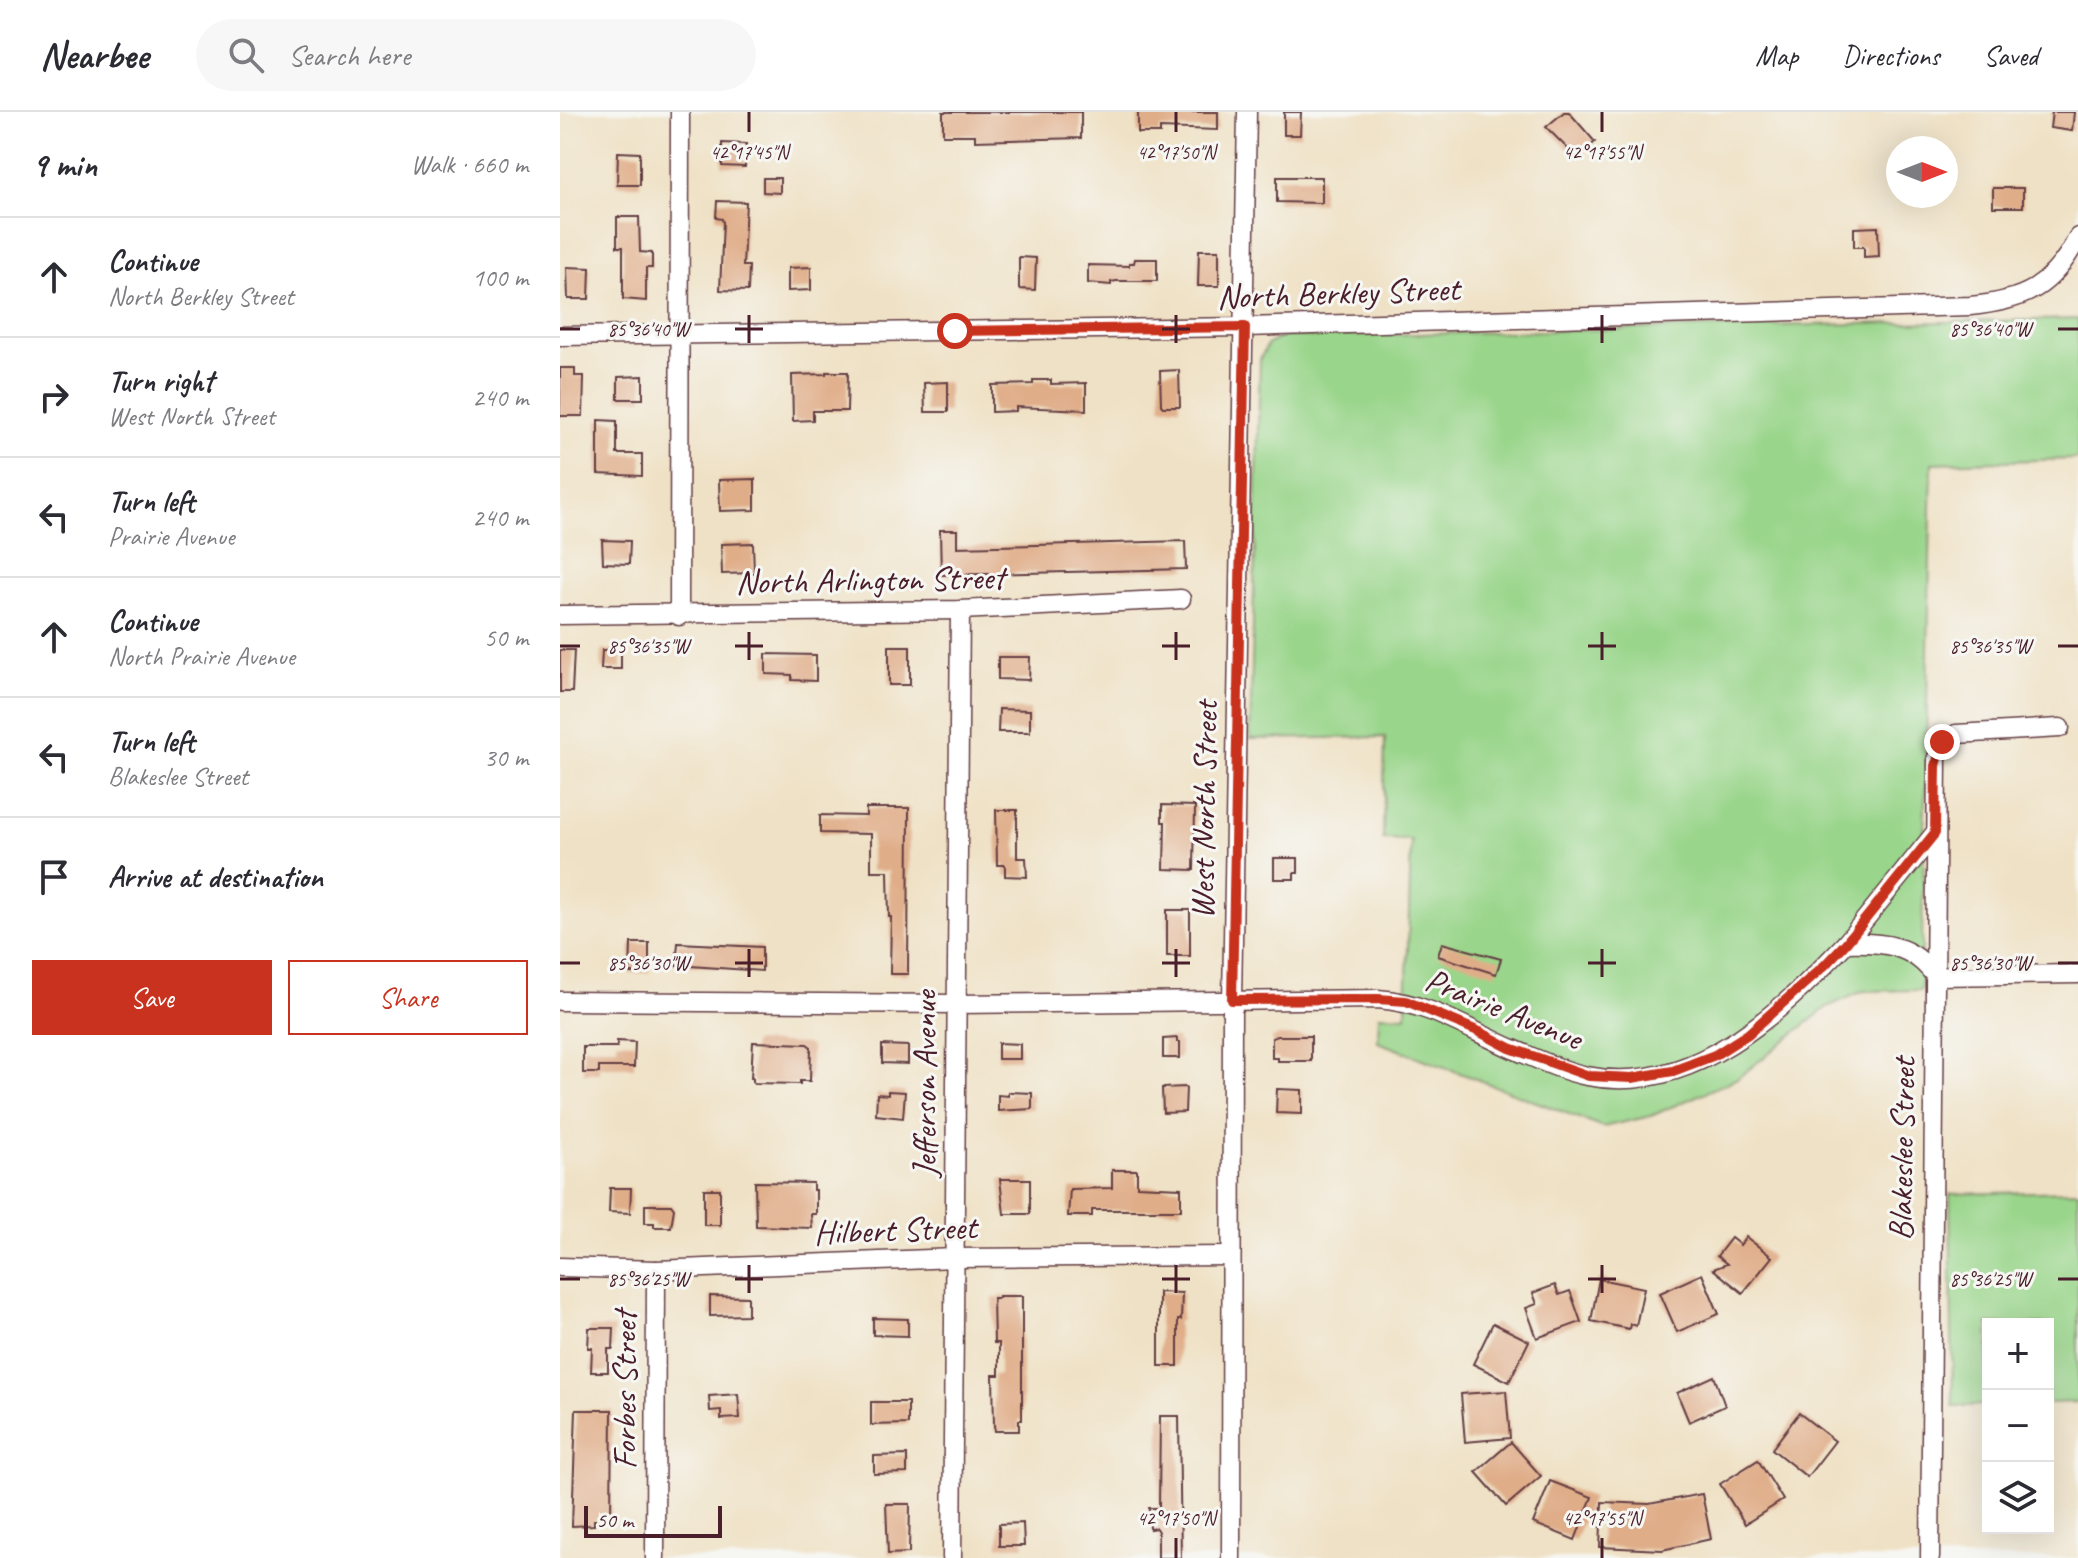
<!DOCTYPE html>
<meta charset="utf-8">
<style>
:root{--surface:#fff;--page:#f7f7f7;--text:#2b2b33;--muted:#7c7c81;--line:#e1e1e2;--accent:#c8321e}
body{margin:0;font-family:Caveat,sans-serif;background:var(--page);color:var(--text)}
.controls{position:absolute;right:24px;bottom:24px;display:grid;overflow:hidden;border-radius:0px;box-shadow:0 8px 32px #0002}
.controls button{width:72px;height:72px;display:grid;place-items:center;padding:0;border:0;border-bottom:2px solid var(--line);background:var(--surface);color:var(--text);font:40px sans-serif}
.compass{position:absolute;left:1326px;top:24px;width:72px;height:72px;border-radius:50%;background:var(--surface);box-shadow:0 8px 32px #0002;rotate:90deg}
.scale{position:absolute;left:24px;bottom:20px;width:138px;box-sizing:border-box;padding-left:8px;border:4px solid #4a1f2b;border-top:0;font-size:22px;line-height:28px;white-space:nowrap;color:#4a1f2b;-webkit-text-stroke:6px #f6f6f2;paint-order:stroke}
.stop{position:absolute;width:24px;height:24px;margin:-18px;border:6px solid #c8321e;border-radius:50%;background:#fff}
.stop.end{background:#c8321e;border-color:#fff;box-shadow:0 2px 8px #0008}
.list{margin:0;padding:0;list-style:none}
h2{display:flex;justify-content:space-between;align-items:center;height:104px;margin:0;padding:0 32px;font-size:34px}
h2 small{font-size:26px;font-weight:400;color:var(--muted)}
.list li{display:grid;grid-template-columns:52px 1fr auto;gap:24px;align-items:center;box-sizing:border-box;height:120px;padding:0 32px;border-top:2px solid var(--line)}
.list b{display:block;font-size:30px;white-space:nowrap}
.list p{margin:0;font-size:26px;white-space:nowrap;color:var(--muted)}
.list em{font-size:26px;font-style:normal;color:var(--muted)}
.actions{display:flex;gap:16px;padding:24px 32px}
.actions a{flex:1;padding:18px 0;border:2px solid var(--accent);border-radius:0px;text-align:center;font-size:28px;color:var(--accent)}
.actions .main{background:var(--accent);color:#fff}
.icon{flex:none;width:44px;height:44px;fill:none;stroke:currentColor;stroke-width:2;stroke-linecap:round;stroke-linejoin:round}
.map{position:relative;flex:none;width:1518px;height:1446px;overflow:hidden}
header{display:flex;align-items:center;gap:48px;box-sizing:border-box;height:112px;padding:0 40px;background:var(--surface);border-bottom:2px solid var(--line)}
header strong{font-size:38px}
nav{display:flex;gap:44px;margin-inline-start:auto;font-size:28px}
.search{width:560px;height:72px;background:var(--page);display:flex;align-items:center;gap:20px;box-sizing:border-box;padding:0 28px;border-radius:44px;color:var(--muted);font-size:30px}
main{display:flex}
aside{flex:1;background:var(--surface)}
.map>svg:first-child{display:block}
</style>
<header>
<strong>Nearbee</strong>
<div class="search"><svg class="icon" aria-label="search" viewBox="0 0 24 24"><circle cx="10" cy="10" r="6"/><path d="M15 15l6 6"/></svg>Search here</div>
<nav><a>Map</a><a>Directions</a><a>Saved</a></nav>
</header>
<main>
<aside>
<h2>9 min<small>Walk · 660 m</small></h2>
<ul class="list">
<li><svg class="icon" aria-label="ahead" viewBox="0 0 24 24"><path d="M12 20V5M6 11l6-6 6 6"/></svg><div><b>Continue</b><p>North Berkley Street</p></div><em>100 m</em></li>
<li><svg class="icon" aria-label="right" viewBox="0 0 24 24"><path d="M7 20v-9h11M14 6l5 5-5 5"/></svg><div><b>Turn right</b><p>West North Street</p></div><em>240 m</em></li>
<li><svg class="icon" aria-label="left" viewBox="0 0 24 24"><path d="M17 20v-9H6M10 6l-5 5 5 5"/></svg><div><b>Turn left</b><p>Prairie Avenue</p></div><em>240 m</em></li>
<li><svg class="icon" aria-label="ahead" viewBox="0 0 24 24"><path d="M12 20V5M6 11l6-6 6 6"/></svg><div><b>Continue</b><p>North Prairie Avenue</p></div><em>50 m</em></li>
<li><svg class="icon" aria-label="left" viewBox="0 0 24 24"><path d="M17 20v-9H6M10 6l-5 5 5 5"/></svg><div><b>Turn left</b><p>Blakeslee Street</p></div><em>30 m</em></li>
<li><svg class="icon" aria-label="arrive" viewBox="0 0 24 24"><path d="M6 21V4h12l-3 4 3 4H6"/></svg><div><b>Arrive at destination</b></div></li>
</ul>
<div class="actions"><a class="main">Save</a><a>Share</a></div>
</aside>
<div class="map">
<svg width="1518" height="1446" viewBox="0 0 1518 1446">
<rect width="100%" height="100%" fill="#f6f6f2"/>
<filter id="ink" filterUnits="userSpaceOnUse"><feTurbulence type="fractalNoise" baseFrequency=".0125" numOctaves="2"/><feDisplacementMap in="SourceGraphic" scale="16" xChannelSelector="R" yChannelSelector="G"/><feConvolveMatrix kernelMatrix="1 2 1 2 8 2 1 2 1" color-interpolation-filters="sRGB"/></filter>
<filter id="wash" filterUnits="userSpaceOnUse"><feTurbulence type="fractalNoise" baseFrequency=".006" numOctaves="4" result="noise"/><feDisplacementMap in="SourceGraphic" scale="32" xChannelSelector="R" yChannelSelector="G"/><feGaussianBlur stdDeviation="1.8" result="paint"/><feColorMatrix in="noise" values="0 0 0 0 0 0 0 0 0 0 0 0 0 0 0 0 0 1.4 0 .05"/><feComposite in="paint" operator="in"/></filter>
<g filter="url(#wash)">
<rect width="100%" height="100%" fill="#efe1c5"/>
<!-- green -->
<g fill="#99d58a" stroke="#727a5a" stroke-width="2">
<polygon points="1518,207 1518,347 1372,351 1361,878 1303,879 1267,895 1178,966 1091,1004 1043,1015 818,930 819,903 846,904 851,728 823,727 825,625 690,627 700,247 708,232 722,225"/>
<polygon points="1518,1079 1518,1290 1488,1291 1488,1212 1428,1212 1428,1293 1393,1294 1390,1082"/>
</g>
<g id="blocks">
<!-- building -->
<g fill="#e0ad89">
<polygon points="383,0 521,0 521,26 415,29 415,23 383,23"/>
<polygon points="578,0 658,0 658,18 600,16 600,21 578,21"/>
<polygon points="724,0 741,0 740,23 724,23"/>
<polygon points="1004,0 1009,0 1035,30 1017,46 986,15"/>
<polygon points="1492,0 1514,0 1512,19 1490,16"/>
<polygon points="162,31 186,32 185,55 162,54"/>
<polygon points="58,40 80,41 80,73 57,73"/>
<polygon points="717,65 762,65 762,91 717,90"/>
<polygon points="203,66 220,66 220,81 203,80"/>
<rect x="1433" y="76" width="30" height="19"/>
<polygon points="157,89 186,90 183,154 189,154 188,179 160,178 163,110 162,107 156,106"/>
<polygon points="57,105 79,105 80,140 92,141 92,156 86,156 86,189 63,187 63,135 57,135"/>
<polygon points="1318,115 1319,144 1304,145 1304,135 1294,135 1294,116"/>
<polygon points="639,138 659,138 659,174 638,174"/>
<polygon points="459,145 476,146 475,178 459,177"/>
<polygon points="575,147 597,147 597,169 556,169 551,170 551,173 528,171 528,153 569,154 569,151 574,151"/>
<polygon points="7,155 30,156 29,187 8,187"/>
<polygon points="251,155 251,178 228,179 228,156"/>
<polygon points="0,256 15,256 15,264 24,264 23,304 0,304"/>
<polygon points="619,258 620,295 603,295 601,293 600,259"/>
<polygon points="266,260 288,260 287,299 253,299 253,308 233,309 232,263 266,262"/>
<polygon points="83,264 83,287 58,287 58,265"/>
<polygon points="473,268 491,268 491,272 526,271 526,298 456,295 456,299 432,300 432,273 473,272"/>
<polygon points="388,270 388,300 365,300 364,271"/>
<polygon points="38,308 57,309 57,342 82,342 82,364 38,362"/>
<polygon points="195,367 195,398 160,399 159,368"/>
<polygon points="380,418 397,418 397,435 625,429 626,457 381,463"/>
<polygon points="42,428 70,429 69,452 43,451"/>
<polygon points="193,431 194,461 162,462 161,432"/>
<rect x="329" y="534" width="21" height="39"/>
<polygon points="0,538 14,538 12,580 0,580"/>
<polygon points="42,538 61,538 61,557 41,557"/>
<polygon points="206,542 256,543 256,569 232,568 232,563 206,562"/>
<polygon points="438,545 470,545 469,568 438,567"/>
<polygon points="439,597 470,598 470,620 438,620"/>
<polygon points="602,693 635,694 634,758 604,757 605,710 602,710"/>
<polygon points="306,696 349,696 348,862 330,862 331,805 329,805 328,759 311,759 311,722 260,721 260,703 306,704"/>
<polygon points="436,698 457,698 457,746 466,746 467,765 445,764 445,753 437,753"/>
<polygon points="714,746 738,746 738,761 734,761 734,767 714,767"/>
<rect x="607" y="798" width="23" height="46"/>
<polygon points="71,831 89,831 89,861 70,861"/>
<polygon points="118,831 202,835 202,859 116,853"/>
<polygon points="882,831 941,847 936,862 878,844"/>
<polygon points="718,924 751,924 751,949 718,949 718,946 712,946 712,926"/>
<polygon points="617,926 617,930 620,930 620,946 603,946 603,927"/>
<polygon points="57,929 75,930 74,955 39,955 39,961 23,961 23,935 57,935"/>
<polygon points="193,930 247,932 251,935 250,969 240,969 240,972 193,971 193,966 191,966"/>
<polygon points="438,931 460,932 460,947 438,947"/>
<polygon points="322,933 348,934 348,952 322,951"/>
<polygon points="626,975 625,1000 603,1001 602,976"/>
<polygon points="717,977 742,978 742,1002 716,1001"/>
<polygon points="328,979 345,980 343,1006 316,1003 317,982 328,983"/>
<polygon points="448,980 472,981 472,997 438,999 438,983 448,984"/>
<polygon points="552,1058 577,1058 577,1074 621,1076 621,1098 532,1098 532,1104 508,1104 510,1077 552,1076"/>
<polygon points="440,1067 470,1067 470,1102 444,1102"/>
<polygon points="195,1070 253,1071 253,1078 256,1078 256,1102 251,1102 252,1116 196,1114"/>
<polygon points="50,1076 71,1076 70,1101 49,1100"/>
<rect x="144" y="1077" width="16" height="36"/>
<polygon points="85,1093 111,1093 114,1097 111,1115 94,1115 94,1111 85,1111"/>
<polygon points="1186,1125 1212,1145 1183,1181 1153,1157 1167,1152 1157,1144 1171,1126 1180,1133"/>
<polygon points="1142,1162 1159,1202 1117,1220 1100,1181"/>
<polygon points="1039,1167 1084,1176 1076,1214 1070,1212 1069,1217 1031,1209"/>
<polygon points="995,1173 999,1183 1010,1179 1021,1210 977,1226 966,1196 977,1192 973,1181"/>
<polygon points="599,1180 622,1181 621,1208 618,1208 618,1254 599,1254"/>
<polygon points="150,1184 188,1185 188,1203 150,1204"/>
<polygon points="439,1184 462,1184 462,1308 459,1308 459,1319 435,1319 434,1314 433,1263 439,1263 439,1231 434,1231 433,1186 439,1186"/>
<polygon points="313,1206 348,1207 348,1224 313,1223"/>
<polygon points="933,1211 969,1229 949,1270 913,1252"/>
<polygon points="29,1216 54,1216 53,1237 48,1237 48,1260 31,1260 32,1236 28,1236"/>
<polygon points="1154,1264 1165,1294 1129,1310 1117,1281"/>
<polygon points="946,1279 950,1326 905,1330 901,1282"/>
<polygon points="178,1282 180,1306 161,1307 161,1298 150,1299 149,1284"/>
<polygon points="311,1290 348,1290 348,1312 311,1313"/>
<polygon points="16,1298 52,1298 51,1408 34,1408 34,1413 12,1414"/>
<polygon points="1239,1301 1275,1329 1247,1365 1212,1337"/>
<polygon points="600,1304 619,1304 621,1446 598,1446 598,1420 596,1416 590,1417 589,1396 599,1396"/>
<polygon points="951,1330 981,1364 946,1394 916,1360"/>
<polygon points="347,1343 347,1361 314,1362 314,1344"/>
<polygon points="1198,1348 1223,1388 1185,1412 1160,1372"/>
<polygon points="990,1369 1032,1385 1015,1428 973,1411"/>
<polygon points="1142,1382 1151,1427 1102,1438 1040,1435 1042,1390 1089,1392"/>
<polygon points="326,1392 350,1392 349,1441 328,1442"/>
<polygon points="463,1411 464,1434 439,1434 439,1412"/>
</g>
</g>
</g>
<g filter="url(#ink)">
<use href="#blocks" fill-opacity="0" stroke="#633c42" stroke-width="2"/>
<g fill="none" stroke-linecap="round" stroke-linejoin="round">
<!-- minor casing -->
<g stroke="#633c42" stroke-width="21">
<g id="minor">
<path d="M0,224L685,215L1410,194C1464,189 1493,175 1518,125"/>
<polyline points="0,503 400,498 621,487"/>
<polyline points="119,504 120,0"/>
<polyline points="1286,831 1375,721"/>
<path d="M0,889L396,892L818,887C870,891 907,917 953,937C977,947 1002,959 1027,964C1132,985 1220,901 1286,831C1323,830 1352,832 1375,864L1518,862"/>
<polyline points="0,1155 96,1158 395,1146 671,1144"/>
<polyline points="95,1446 96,1158"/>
<polyline points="392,1446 400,498"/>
<polyline points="671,1446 672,888 687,0"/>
<polyline points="1370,1446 1377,646 1382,630 1396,622 1500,616"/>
</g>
</g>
<!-- minor -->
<use href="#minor" stroke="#fff" stroke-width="18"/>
</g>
</g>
<g fill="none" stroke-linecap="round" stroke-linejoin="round" filter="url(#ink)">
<!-- route -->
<polyline stroke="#c8321e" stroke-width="10" points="395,219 685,215 672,888 818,887 846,889 920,920 950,936 1029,964 1072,966 1113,959 1155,943 1188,922 1265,853 1286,831 1375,721 1376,654 1382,630"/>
</g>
<!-- ticks -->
<path fill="none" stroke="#4a1f2b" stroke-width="3" d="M189,0V20M616,0V20M1042,0V20M189,203V231M616,203V231M1042,203V231M0,217H20M175,217H203M602,217H630M1028,217H1056M1498,217H1518M189,520V548M616,520V548M1042,520V548M0,534H20M175,534H203M602,534H630M1028,534H1056M1498,534H1518M189,837V865M616,837V865M1042,837V865M0,851H20M175,851H203M602,851H630M1028,851H1056M1498,851H1518M189,1153V1181M616,1153V1181M1042,1153V1181M0,1167H20M175,1167H203M602,1167H630M1028,1167H1056M1498,1167H1518M616,1426V1446M1042,1426V1446"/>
<g text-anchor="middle" stroke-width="6" stroke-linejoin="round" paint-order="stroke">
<!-- street labels -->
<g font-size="34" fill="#4a1f2b" stroke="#f6f6f2">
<text transform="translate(778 180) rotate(-2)" y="12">North Berkley Street</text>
<text transform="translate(310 467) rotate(-1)" y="12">North Arlington Street</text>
<text transform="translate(643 698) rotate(-89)" y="12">West North Street</text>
<text transform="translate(944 896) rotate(22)" y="12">Prairie Avenue</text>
<text transform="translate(364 972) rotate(-90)" y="12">Jefferson Avenue</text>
<text transform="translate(1341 1037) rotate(-89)" y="12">Blakeslee Street</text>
<text transform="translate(335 1117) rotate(-2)" y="12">Hilbert Street</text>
<text transform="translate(64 1278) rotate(-90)" y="12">Forbes Street</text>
</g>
</g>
<g font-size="20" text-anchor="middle" fill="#4a1f2b" stroke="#f6f6f2" stroke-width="6" stroke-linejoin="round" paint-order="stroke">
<text x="189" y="47">42°17'45"N</text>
<text x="616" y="47">42°17'50"N</text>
<text x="1042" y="47">42°17'55"N</text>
<text x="1430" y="224">85°36'40"W</text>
<text x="88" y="224">85°36'40"W</text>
<text x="1430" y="541">85°36'35"W</text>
<text x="88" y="541">85°36'35"W</text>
<text x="1430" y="858">85°36'30"W</text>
<text x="88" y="858">85°36'30"W</text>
<text x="88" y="1174">85°36'25"W</text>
<text x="1430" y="1174">85°36'25"W</text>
<text x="616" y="1413">42°17'50"N</text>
<text x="1042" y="1413">42°17'55"N</text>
</g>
</svg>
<div class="controls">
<button>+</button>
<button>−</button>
<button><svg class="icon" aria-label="layers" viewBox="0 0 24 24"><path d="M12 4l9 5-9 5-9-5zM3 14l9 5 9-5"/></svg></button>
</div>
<svg class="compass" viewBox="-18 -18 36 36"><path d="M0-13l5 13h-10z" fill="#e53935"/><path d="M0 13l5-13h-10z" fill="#7c7c81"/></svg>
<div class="scale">50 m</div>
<div class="stop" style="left:395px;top:219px"></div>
<div class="stop end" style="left:1382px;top:630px"></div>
</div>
</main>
